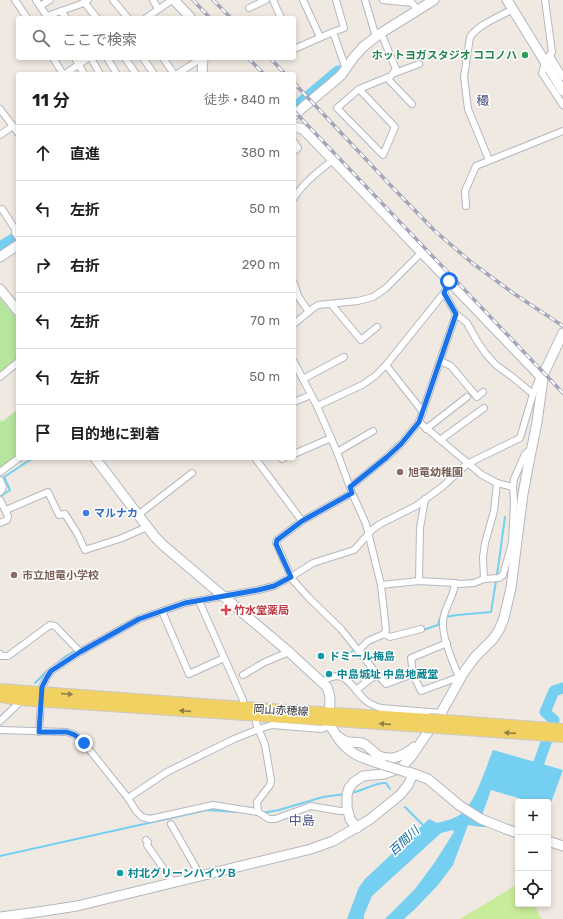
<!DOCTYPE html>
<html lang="ja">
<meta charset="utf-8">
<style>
:root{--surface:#fff;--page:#f2f2f2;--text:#202124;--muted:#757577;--line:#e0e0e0}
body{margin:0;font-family:Rubik,"Noto Sans JP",sans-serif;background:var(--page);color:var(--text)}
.controls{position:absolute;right:12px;bottom:12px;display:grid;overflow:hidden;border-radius:4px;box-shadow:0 2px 6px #0003}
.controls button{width:36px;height:36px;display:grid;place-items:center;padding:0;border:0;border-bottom:1px solid var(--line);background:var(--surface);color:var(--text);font:20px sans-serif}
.stop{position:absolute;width:12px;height:12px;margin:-9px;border:3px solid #1a73e8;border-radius:50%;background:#fff}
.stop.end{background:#1a73e8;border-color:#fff;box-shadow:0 1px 4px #0008}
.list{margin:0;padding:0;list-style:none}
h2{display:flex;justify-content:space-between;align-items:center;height:52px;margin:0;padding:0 16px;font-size:17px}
h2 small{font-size:13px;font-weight:400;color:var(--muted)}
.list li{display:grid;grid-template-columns:26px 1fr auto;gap:12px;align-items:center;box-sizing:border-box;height:56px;padding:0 16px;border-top:1px solid var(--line)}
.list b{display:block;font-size:15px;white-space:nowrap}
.list em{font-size:13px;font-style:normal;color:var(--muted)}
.icon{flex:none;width:22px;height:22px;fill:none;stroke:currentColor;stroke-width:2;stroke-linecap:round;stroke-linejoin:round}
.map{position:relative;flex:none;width:563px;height:919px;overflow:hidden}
.search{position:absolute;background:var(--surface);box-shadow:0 2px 6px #0003;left:16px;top:16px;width:280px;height:44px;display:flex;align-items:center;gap:10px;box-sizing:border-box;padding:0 14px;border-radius:4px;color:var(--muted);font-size:15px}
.panel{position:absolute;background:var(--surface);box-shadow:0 2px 6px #0003;left:16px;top:72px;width:280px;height:388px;border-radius:4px}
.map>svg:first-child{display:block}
</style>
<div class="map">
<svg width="563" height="919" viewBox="0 0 563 919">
<rect width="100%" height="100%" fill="#efe9e1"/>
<!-- green -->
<g fill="#b6e59e">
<polygon points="0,298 18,320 18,360 0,375"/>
<polygon points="18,409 18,455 0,468 0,420 2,422"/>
</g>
<!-- pitch -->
<polygon fill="#c9ec9a" points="516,885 518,885 518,904 533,904 542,919 460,919"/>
<!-- water -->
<path fill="#75cff0" d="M493,750L563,770L549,808L548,807V802H531L491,790L482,815L488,824L486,827H481L468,825L453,865L438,885L415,909L404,919H385L415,889L435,862L454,832L453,830L441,833L372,896L364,915V919H347L359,887L365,879L429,819L437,823C445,821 454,819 461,814C475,804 486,767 493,750Z"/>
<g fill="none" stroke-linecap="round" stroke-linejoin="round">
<!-- stream -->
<g stroke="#75cff0" stroke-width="2">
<polyline points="1,496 10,490 4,477 33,458"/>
<polyline points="497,575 505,517"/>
<polyline points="445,617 457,615 491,612 496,581"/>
<polyline points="423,630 438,625 440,618 442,618"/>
<polyline points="341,658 354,650"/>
<polyline points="55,665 66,656 73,652"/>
<polyline points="35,683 48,670"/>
<polyline points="0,717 12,706"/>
<path d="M350,793C362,792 374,782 386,783L390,789"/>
<polyline points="405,807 424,826"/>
<polyline points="262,813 279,810 323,797 345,794"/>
<polyline points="0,856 207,810 238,812"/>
</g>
<!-- river -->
<g stroke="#75cff0" stroke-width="11">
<polyline points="294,108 338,71"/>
<polyline points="0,247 18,236"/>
<polyline points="526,771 538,765 554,720 545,712 554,691 563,688"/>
</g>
<!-- street casing -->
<g stroke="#b4b7c1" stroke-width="8">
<g id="street">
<polyline points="15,0 27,18"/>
<polyline points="36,0 48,18"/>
<polyline points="113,0 128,18"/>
<polyline points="153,0 158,9"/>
<polyline points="273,0 281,18"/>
<polyline points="303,0 320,37"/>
<polyline points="365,0 376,37"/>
<polyline points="383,0 412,3 418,10"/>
<polyline points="545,0 552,52 545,62 542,73 563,105"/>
<polyline points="84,2 97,18"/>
<polyline points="40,6 50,0"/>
<polyline points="249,8 266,0"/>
<polyline points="61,11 66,18"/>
<polyline points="47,16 81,4 88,0"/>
<polyline points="146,18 172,0"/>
<polyline points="333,32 346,69"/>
<polyline points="294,49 333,32 344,28 336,0"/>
<polyline points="550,56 563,77"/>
<polyline points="53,58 63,74"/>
<polyline points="75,58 84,74"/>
<polyline points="91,58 100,74"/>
<polyline points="107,58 117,74"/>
<polyline points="125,58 136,74"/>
<polyline points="143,58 154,74"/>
<polyline points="163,58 174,74"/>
<polyline points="395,73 419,64"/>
<polyline points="65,74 88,58"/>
<polyline points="177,74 202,58"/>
<polyline points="387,78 412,104"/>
<polyline points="359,89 395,127 383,155 337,108 359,89 391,76 396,69 381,33"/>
<polyline points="0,109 18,133"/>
<polyline points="0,135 13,126"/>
<polyline points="294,142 298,148 294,151"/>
<path d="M489,160L468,109L464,77L470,37C479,24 499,17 513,9"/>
<path d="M294,198C304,182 319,171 333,160"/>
<polyline points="466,206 465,191 476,166 563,131"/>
<polyline points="2,209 15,229 15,233 18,237"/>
<polyline points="294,283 298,296 309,312"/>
<polyline points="444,293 456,314 467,323 477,341 486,354 496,365 515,379 533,394"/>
<polyline points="331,304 361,340 377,327"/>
<polyline points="294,324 312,309 318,305 358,301 373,297 386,288 421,253"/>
<polyline points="440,361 451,366 477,397 483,392"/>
<polyline points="294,362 317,406 337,452 352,493 366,524 381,585 386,630 384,634 368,641 359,650"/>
<polyline points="386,365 423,412"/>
<polyline points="0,377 18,362"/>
<polyline points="303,379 344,357"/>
<polyline points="294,402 311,395"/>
<polyline points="317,406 362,385 375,376 386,365 444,293 449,281"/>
<polyline points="419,422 456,314"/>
<polyline points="426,429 467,397"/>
<polyline points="440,440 484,408"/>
<polyline points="337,452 373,431"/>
<polyline points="294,454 331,438"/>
<polyline points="255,458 302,521"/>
<polyline points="282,459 284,458"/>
<polyline points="0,472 19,458"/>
<polyline points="0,480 3,487 1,491 0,492"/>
<polyline points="350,487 387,457 401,444 419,422 482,475 497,483 513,487 514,479 525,454 531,449"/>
<polyline points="352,493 302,521 277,540 276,543 292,579 309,598 341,629 377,674 356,690"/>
<polyline points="0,500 8,516 7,520 0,523"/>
<polyline points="6,510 48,492 59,515 65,514 77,533 85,550 122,538 147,527"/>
<polyline points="138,515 192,473"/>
<polyline points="512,543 514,502 513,487"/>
<polyline points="484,579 483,557 485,543 494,511 497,483"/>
<polyline points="419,581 420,528 425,499"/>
<path d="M455,583C455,586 454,589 453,592C450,602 443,612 443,622C442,639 454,664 460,680"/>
<polyline points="381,585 419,581 455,583 460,584 474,583 484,579 499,578 503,575 512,543 517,544"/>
<polyline points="199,601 243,700 243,707"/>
<polyline points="162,611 189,674 224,658"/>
<polyline points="384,634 390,637 421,629"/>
<polyline points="0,654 2,656 8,656 50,625 55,626 80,652"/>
<polyline points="377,674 386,684 413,674 411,658 447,643"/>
<polyline points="413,674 421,691 459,677"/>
<polyline points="243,675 265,662 289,652"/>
<path d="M322,682C345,666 350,686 365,700C369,704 375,706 381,708L441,713"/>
<polyline points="257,716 256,723 265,745 271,780 270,785 257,802 258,812"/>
<polyline points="0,721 17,705"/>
<polyline points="0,730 67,732 75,735 84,743 128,798 136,811 142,817 150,819 213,805 258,812 269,819 275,819 311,806 340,811 348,811"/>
<polyline points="39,732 42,687 47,677 51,671 80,652 139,619 185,603 258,590 274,586 291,577 313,563 354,550 372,530 380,524 416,506 442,487 467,464 520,438 533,394 540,376"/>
<polyline points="128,798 167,772 234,739 259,729 272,725 321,729 331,726"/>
<polyline points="171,824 200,875"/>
<polyline points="146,840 148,842 147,845 173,882"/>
</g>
</g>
<!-- secondary casing -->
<g stroke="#b4b7c1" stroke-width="11">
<g id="secondary">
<polyline points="174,0 191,18"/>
<polyline points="507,0 563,91"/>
<polyline points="202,74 203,58"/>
<polyline points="294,115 338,78 342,74 354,57 364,46 381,33 434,0"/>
<polyline points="294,127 303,129 333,160 543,379"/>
<polyline points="0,257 18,245"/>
<polyline points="0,289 18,311"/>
<path d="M95,458L155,537L164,546L289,652L327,687C333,702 328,706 329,721C330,726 333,730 336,735C348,755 363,758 384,765"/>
<path d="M339,737C349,745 351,741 362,743C368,745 372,751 377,755C390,762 404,756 414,747"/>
<polyline points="409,772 428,779 459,805 481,819 506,829 518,833"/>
<polyline points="357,828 350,819 347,807 347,795 349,788 354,782 363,776 384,774 401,768 411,757 441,713 464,672 475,657 493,639 499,630 504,618 511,588 523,494 527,472 537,422 543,379 545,371 563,333"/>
<polyline points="548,841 563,846"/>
<polyline points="0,917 38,912 77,906 311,849 333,841 369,820 400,795 408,785 413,774"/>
</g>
</g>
<!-- primary casing -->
<g stroke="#c9c9c9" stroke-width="12">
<g id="primary">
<polyline points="0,689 243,707 429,719"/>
<polyline points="0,697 19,700 424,727"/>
<polyline points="444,720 563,729"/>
<polyline points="438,728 563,737"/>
</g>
</g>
<!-- street -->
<use href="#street" stroke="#fff" stroke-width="6"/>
<!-- secondary -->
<use href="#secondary" stroke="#fff" stroke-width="9"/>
<!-- primary -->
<use href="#primary" stroke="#f2d163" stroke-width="10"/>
<!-- rail casing -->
<g stroke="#a3a6b8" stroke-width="3.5">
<g id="rail">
<polyline points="193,0 210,18"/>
<polyline points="213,0 231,18"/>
<polyline points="248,58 264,74"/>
<polyline points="270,58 285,74"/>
<polyline points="294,83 394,189 435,231 471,262 513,293 563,326"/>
<polyline points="294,111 563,393"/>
</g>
</g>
<!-- rail -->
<use href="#rail" stroke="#fff" stroke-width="2" stroke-dasharray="6" stroke-linecap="butt"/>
<!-- secondary-bridge casing -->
<g stroke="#b4b7c1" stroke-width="11" stroke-linecap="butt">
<polyline id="secondary-bridge" points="384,765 406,772"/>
</g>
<!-- primary-bridge casing -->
<g stroke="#c9c9c9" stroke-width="12" stroke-linecap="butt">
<g id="primary-bridge">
<polyline points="429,719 444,720"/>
<polyline points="424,727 438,728"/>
</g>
</g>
<!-- secondary-bridge -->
<use href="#secondary-bridge" stroke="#fff" stroke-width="9"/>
<!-- primary-bridge -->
<use href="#primary-bridge" stroke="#f2d163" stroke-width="10"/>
</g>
<!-- one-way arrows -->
<defs><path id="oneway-solid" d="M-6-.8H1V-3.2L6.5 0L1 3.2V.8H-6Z"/></defs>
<g fill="#908048">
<use href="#oneway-solid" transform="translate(67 694) rotate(4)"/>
<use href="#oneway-solid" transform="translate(185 711) rotate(-176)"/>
<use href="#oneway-solid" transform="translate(385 724) rotate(-176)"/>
<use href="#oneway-solid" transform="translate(510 733) rotate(-176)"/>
</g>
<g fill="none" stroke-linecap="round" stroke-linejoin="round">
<!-- route -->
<polyline stroke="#1a73e8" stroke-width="5" points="84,743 75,735 67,732 39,732 42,687 47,677 51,671 80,652 139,619 185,603 258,590 274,586 291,577 276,544 277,540 302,521 352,493 350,487 387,457 401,444 419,422 456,314 444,293 449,281"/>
</g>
<!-- markers -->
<circle fill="#2e9e5b" stroke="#fff" stroke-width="1.5" cx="525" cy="55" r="4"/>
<g fill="#8d6e63" stroke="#fff" stroke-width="1.5">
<circle cx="400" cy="472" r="4"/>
<circle cx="14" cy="575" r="4"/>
</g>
<circle fill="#3f7fe0" stroke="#fff" stroke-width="1.5" cx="86" cy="513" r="4"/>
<path fill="#e0444e" stroke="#fff" stroke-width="1.5" d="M224 604h4v4h4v4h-4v4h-4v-4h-4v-4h4z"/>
<g fill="#0f9aa8" stroke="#fff" stroke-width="1.5">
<circle cx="321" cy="656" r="4"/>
<circle cx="329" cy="674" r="4"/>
<circle cx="120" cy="873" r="4"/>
</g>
<g text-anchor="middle" stroke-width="3" stroke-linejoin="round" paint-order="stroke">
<!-- leisure labels -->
<g font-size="11" font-weight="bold" fill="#27864d" stroke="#fff" text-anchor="end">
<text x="517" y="59">ホットヨガスタジオ ココノハ</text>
</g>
<!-- education labels -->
<g font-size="11" font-weight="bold" fill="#785e54" stroke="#fff" text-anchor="start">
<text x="408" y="476">旭竜幼稚園</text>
<text x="22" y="579">市立旭竜小学校</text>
</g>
<!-- shop labels -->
<g font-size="11" font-weight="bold" fill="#366cbe" stroke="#fff" text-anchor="start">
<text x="94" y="517">マルナカ</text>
</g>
<!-- health labels -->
<g font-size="11" font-weight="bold" fill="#be3a42" stroke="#fff" text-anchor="start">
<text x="234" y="614">竹水堂薬局</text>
</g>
<!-- culture labels -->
<g font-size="11" font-weight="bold" fill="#0d838f" stroke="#fff" text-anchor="start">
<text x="329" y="660">ドミール梅島</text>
<text x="337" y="678">中島城址 中島地蔵堂</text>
<text x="128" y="877">村北グリーンハイツＢ</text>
</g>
<!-- street labels -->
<g font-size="11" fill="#2e2e2e" stroke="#fff">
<text transform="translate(281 710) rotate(3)" y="4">岡山赤穂線</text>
</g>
<!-- water labels -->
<g font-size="12" font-style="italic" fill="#0d6fa3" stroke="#fff">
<text transform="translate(404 841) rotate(-43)" y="4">百間川</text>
</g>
<!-- quarter labels -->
<g font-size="13" fill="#4d5680" stroke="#fff">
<text x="483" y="105">穝</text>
<text x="302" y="825">中島</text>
</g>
</g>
</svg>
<div class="controls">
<button>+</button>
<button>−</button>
<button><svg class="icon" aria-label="locate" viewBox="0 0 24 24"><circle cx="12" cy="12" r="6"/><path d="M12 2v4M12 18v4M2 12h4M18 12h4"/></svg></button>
</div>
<div class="stop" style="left:449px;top:281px"></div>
<div class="stop end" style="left:84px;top:743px"></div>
<div class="search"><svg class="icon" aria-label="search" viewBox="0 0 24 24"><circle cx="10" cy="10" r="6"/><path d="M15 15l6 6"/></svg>ここで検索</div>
<section class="panel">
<h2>11 分<small>徒歩 · 840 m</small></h2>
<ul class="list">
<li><svg class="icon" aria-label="ahead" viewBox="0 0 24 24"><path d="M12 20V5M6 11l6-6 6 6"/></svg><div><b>直進</b></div><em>380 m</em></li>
<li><svg class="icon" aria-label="left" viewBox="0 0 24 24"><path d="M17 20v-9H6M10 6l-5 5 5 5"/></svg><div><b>左折</b></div><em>50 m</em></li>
<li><svg class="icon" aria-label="right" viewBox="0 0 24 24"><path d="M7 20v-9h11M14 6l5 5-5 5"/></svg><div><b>右折</b></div><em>290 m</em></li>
<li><svg class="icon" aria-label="left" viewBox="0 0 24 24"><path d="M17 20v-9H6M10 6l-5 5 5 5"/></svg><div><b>左折</b></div><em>70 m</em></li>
<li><svg class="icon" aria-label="left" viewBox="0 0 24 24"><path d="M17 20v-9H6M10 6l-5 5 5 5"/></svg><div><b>左折</b></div><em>50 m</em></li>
<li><svg class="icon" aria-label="arrive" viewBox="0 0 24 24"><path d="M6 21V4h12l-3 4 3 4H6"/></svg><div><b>目的地に到着</b></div></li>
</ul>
</section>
</div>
